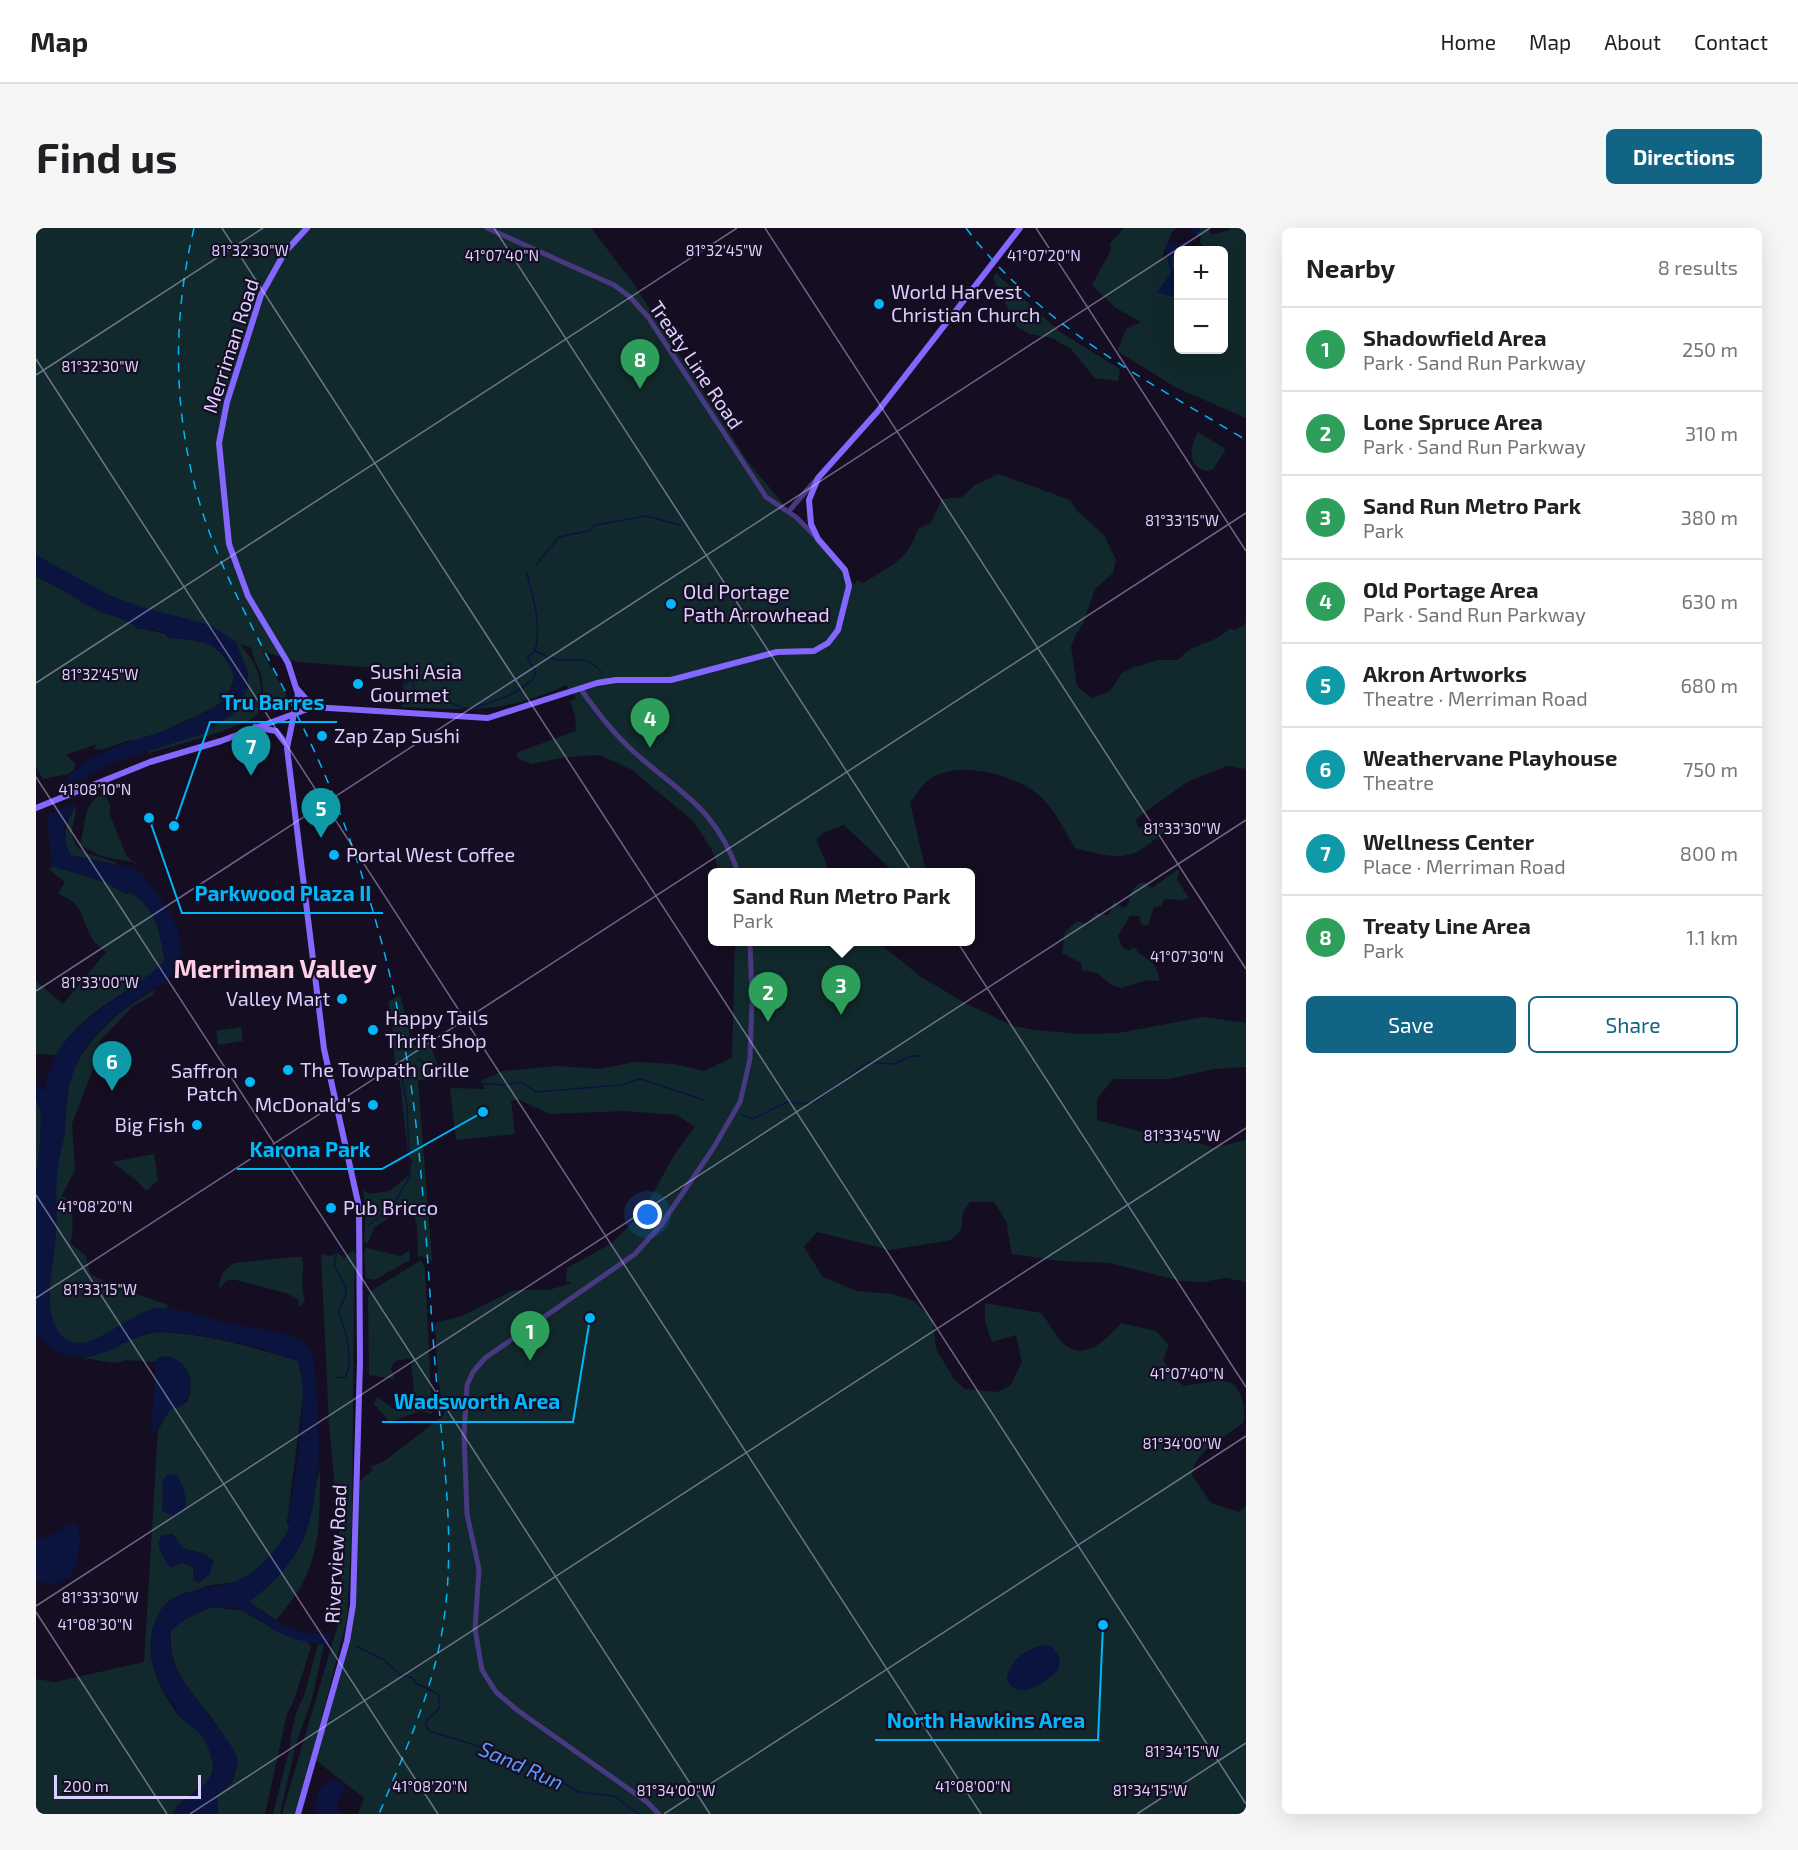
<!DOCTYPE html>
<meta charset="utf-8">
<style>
:root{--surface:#fff;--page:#f6f6f6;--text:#202124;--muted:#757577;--line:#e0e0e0;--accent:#126484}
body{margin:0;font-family:"Exo 2",sans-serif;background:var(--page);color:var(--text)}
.controls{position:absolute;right:18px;top:18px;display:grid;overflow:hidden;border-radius:9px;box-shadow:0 6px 24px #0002}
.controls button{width:54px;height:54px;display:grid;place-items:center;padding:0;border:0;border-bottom:2px solid var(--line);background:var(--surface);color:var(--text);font:30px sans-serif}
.scale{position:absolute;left:18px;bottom:15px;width:147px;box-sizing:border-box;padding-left:6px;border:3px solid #ddcfff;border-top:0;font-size:16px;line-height:21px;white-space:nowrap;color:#ddcfff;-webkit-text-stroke:4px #150e22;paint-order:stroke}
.you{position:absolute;left:612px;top:987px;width:21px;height:21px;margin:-15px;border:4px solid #fff;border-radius:50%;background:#1a73e8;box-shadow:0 0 0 9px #1a73e833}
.badge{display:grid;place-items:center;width:39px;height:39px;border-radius:50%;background:var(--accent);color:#fff;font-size:20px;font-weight:700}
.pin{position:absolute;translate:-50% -50px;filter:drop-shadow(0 2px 3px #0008)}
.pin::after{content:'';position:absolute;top:32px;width:21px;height:18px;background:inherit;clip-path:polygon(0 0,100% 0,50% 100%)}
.popup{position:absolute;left:672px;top:640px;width:267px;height:78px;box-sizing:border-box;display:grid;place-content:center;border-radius:9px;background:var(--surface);filter:drop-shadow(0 2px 4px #0005);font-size:20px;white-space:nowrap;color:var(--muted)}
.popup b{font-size:22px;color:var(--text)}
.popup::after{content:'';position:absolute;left:50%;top:100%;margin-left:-12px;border:12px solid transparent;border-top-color:var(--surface)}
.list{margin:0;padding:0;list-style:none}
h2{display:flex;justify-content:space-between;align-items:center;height:78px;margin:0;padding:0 24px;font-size:26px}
h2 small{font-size:20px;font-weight:400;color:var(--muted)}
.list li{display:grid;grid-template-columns:39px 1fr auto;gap:18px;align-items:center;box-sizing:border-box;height:84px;padding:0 24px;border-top:2px solid var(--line)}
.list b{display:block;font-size:22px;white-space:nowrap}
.list p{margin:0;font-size:20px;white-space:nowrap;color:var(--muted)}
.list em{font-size:20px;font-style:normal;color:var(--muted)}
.actions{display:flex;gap:12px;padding:18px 24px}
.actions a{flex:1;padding:14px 0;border:2px solid var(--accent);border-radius:9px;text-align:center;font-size:21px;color:var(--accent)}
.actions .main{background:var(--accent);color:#fff}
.map{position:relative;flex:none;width:1210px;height:1586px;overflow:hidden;border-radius:9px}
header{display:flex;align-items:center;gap:36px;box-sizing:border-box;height:84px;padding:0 30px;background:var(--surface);border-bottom:2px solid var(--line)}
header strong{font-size:28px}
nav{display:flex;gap:33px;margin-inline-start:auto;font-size:21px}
.intro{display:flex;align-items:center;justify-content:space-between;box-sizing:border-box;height:144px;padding:0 36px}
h1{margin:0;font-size:42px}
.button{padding:15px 27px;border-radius:9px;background:var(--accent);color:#fff;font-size:21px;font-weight:700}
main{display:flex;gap:36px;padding:0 36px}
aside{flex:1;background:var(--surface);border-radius:9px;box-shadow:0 6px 24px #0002}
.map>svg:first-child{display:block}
</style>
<header>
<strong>Map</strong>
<nav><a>Home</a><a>Map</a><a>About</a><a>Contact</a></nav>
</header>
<div class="intro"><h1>Find us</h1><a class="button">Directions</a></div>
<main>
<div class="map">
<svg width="1210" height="1586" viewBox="0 0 1210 1586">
<rect width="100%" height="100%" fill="#150e22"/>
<!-- green -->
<g fill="#11292c">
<path d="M0,0H555L597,55L713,235L759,290L809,342L819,357L821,352L828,355C855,337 871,333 882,301L895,295L906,271L926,269L939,257L963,246L1034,272L1042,284L1068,307L1080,332L1077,345L1059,361L1047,396L1040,406L1035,419L1041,458L1056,470L1074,463L1086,445L1099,439L1122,432H1142C1160,412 1174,419 1193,401L1200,402L1209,396L1210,391V541L1191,538L1151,554L1100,591L1102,600L1120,593L1137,596C1096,632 1092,634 1039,620C1029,603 1020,584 1006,570C984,547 923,532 895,550C887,555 880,567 874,574L890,644H858L808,597L788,604L780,612L794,644H684L675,620L657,593L596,542L564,527L529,529L496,536L481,530L482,524L540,503L539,487L534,473L540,470L530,457C469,486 431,482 366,479L368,442L261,434L226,423L253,472L249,478L231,485C226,472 228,460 225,447C222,438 216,430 216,420L204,416C208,422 214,428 218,435C224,447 229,473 222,485C215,498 132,519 113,525L112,522L166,506L208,471L200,414L144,399L0,338Z"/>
<polygon points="1088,0 1141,0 1136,4 1126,29 1127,31 1142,27 1142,122 1188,122 1188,22 1170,22 1164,14 1165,9 1153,0 1171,0 1176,6 1195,2 1193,0 1210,0 1210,190 1141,160 1081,123 1090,101 1105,94 1080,80 1056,57 1075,22 1074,15"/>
<polygon points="960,45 1024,104 1084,141 1082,153 1059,150 1035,121 1016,110 994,106 981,99 957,50"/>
<path d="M1162,204L1188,220L1189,223L1177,241L1172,243C1150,240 1154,218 1162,204Z"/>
<polygon points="0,348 48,374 108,401 173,416 187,427 196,441 198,451 191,469 179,479 115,509 90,513 66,522 58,521 61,516 30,527 39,535 38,542 32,546 7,551 0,539"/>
<path d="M69,565L75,580L73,585L90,627L96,633L107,636L65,628L44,617C50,598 46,574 69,565Z"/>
<path d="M39,578C42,586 35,597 36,606C40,631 69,626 83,637L35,627C24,609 31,594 39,578Z"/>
<path d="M16,638L69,654L90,666L94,664C121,681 123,703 129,733C96,766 43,782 22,827L0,826V753L27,776L70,724C66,720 59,716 56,710C44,691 49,675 22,666L29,654L14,642Z"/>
<path d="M1141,642L1144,644L1141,652L1153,670L1147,672L1129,671L1125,678L1118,679L1112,697H1106L1103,688H1094L1082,708L1086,719L1093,723L1098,719C1106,732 1122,730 1123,753L1112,752L1085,760L1076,757L1061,745L1046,742L1045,735L1026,725L1029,704L1041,693L1051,696L1060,685L1073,687L1078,673L1087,680L1092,677C1094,667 1097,656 1108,654L1116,660Z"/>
<path d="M699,714H842L885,749L931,776L977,798L998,802L1046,806L1083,805L1167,789L1210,795V839L1178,841L1133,851H1077L1061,871V892L1128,910H1151L1177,920L1210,912V1054L1190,1050L1166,1054L1144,1053L1074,1035L1024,1033L976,1026L971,1000L972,996L958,974H934L927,984L925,1002L915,1012L854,1022L781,1004L768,1019L787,1049L821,1063L857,1066L878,1073L897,1092L900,1121L918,1151L929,1161L961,1164L975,1157L986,1134L980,1107L956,1114L949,1093V1075L1005,1085C1013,1094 1019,1108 1028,1116C1049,1135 1072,1110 1085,1095L1120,1103L1133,1117L1127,1132L1138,1150L1148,1158L1184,1152L1198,1156C1207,1169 1210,1180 1207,1195C1188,1210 1159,1222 1156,1247L1175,1275L1203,1284L1210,1278V1586H322L328,1570L278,1531L314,1396L320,1256L337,1242L334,1239L350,1232L408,1187L402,1150L399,1095L426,1088L478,1062H513L536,1055L530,1053L531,1040L576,1015L606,985L640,924L659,899L641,887L589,883L514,886L481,871L475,873L479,906L420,912L414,860L449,861L445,853L467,843L522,838L564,841L598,834L638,836L668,843L696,830Z"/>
<path d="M119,762L117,767L97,778L63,814L70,821L63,839L57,841L36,896L39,942L25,969H29C38,983 38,999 34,1015L50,1028L54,1046L96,1068L101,1066L132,1077L130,1082C98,1075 56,1131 29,1111C24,1108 18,1098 16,1092C9,1071 18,1029 20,1006C21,988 19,969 20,951C21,934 27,918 29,902C31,880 30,855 41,835C57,805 90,777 119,762Z"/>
<polygon points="364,767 377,818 394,816 406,850 382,852 396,1033 385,1028 382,1029 381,998 374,976 339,999 331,1016 328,1013 330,984 327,962 333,966 354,963 373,947 376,932 372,927 364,853 360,851 356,791 352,774"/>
<polygon points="205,799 207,813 182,817 180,803"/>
<path d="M0,871C10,886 3,929 0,947Z"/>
<polygon points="118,926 122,952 110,963 101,953 76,934"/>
<polygon points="330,1020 365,1028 373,1022 374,1032 338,1052 330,1050 328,1024"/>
<polygon points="317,1022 320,1027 318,1058 316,1297 311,1391 261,1586 246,1586 303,1393 306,1337 293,1195 285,1026 293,1028 302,1025 308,1030"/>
<path d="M259,1029H266C269,1045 263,1057 269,1073L263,1079V1072L250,1065L200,1052C191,1051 188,1054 183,1062C184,1049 186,1041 199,1035Z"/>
<path d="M385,1032L389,1041L396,1186L384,1183L354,1194L338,1176L341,1169L358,1181C389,1170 373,1153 376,1130L359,1133L355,1139L358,1151L333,1147L332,1068L335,1063Z"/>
<path d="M124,1104C171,1106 217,1119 262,1133L268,1159L251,1294L254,1300C242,1320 225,1341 203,1352C192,1357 179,1355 167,1359C160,1362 121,1394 118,1400C106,1430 126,1465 143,1488C149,1495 158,1499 164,1505C171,1513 177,1530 177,1539C175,1562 145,1566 137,1586H0V1451L19,1454L108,1434L122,1202L134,1182L151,1174C162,1152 148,1126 123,1129L119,1134L90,1132L79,1135L47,1130C75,1125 95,1106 124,1104Z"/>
<path d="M284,1241C284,1303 285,1343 240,1392L212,1373C246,1350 271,1318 277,1276C279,1264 280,1253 284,1241Z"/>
<path d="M175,1379L207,1383L244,1405L272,1414L275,1419L257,1475L251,1486L229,1586H182L181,1567L196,1555L202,1535C195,1523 189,1509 181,1497C158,1464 132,1448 135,1403L145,1393Z"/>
<polygon points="282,1416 288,1417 276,1471 260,1516 244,1586 237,1586 254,1519 255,1506 261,1482 268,1468"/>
</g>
<!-- water -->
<g fill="#0a143f">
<polygon points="1153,0 1164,0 1164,3 1158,6 1151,18 1141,17 1140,27 1135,29 1137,42 1142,46 1142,70 1121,64 1135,45 1129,21 1133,14 1142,16 1154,12 1157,6"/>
<path d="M0,327L75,368L106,379L174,397L200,414L212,444V460L196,487L166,506L80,534L52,548L28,599L31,621L35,627L102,642C119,658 149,701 145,727C140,757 113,760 93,777C84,784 64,801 57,810C45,824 38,840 33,857C30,871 30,886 29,900C28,916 22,932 21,948C19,966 22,984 20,1002C18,1026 9,1071 17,1093C38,1148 90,1082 123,1080C140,1079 178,1092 197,1096C216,1100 261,1104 273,1119C282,1129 283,1208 283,1225C282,1248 278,1272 273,1294C265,1328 240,1354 213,1374C229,1386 250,1402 271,1405C279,1406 286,1405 295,1407L291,1417C275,1415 257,1412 242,1404C230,1398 219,1387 207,1383C181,1372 154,1385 135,1403C134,1415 134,1428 139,1439C148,1459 205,1522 202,1534C198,1550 195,1556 181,1567L182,1586H137C145,1566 175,1562 177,1539C177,1530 171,1513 164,1505C159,1500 151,1497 146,1491C142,1487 141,1480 137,1476C117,1451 105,1414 124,1383C140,1357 179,1363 203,1352C225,1342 242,1320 254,1300L251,1295C258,1262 275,1161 262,1133L220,1119L164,1107L124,1104L109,1105L71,1124L47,1130L20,1124L0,1105V947L4,915L5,884L0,871V856L7,864C13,848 18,825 30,812C58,779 100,763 129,732C123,703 121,681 94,664L90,666L69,654L16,638C15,622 10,603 13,588C29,516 103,518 156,491C167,485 182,480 190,470C206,451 193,427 174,417C162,410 146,412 135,410C129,410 132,408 128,405C122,400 109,401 101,401C94,391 75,388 63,383C42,374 22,357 0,348Z"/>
<polygon points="133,1128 147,1136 154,1152 154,1165 147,1177 134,1182 117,1206 115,1205 120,1131"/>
<path d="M132,1246L142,1247C145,1257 154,1272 148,1282L137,1288L126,1283L127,1252Z"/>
<path d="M36,1295L42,1298C46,1313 42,1337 33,1350L15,1357L0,1352V1311L13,1308Z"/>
<path d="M137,1306L147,1320L169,1326L178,1333L173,1347L163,1355L157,1352V1340L146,1335L134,1340C129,1329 117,1319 126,1307Z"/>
<path d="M1008,1417L1015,1418L1024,1429L1022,1442C1009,1454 984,1475 971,1452C971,1434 992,1419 1008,1417Z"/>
<path d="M302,1552L307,1557L308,1565L301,1576V1581L307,1586H281C278,1570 283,1552 302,1552Z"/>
</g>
<!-- pier -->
<polygon fill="#150e22" points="59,547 54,550 44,573 10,587 21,562"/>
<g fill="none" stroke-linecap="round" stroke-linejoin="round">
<!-- stream -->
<g stroke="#0a143f" stroke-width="1.5">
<polyline points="500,337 523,309 552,303 559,297 610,288 644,297"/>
<path d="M499,423C506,426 514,431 522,432C543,434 549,425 566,445"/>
<path d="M365,457L376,452L379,465C388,468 398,467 407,471C414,473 420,479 429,480C444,481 496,462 500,444L491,430L499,423C506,396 497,371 491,345"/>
<polyline points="382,831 403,844"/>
<polyline points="423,853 465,857 485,854 500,864 584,857 604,851 668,872"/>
<polyline points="705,887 717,891 751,874 772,876 779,874 832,834 859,836 875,828 884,828"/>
<polyline points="333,997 356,979 374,948 371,878 364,837 368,834"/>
<path d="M299,1150L309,1149C319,1134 309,1099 302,1084C316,1056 310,1063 298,1037L301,1022L313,1003"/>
<polyline points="320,1418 348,1432 364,1447 375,1449 380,1455 402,1466 404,1479 389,1495 393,1503 468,1526 508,1543 542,1564 578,1568 603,1586"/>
</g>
<!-- tertiary -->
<g stroke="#483981" stroke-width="5">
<polyline points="451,0 578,57 594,69 612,89 730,269 760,289 780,309"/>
<polyline points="753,283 779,253"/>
<path d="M544,460C560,483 577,505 598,524C645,566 680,580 702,644"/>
<polyline points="623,1586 611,1574 481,1482 460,1464 446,1442 439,1401 443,1341 431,1286 428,1207 431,1157 437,1144 449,1130 599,1026 625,997 678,919 704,874 714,831 716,771 714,714"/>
</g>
<!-- secondary -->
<g stroke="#8467fe" stroke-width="6">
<polyline points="262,462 277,479"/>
<polyline points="219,499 240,503 250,516"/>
<polyline points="0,580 114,534 185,513 277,479 452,490 561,455 580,452 635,452 741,424 778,423 792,415 802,402 813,358 809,342 782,311 775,296 773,272 782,250 842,183 984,0"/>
<polyline points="262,1586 311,1413 317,1377 324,1134 323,979 288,821 251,520 262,466 252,435 212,368 193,316 183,215 191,174 225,67 249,24 271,0"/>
</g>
<!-- rail -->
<g stroke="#01b6f9" stroke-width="1.5" stroke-dasharray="9 8" stroke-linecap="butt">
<path d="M158,0C132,108 138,220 181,324C217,410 268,489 301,577C337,670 362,766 376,864C388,954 392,1045 399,1136C406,1220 420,1307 408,1391C399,1459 369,1523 343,1586"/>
<path d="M930,0C1003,97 1108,151 1210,212"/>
</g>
</g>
<!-- ticks -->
<path fill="none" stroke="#ddcfff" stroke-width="1.5" stroke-opacity="0.45" d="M186,0L1210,1576M458,0L1210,1159M729,0L1210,741M1000,0L1210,323M0,131L945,1586M0,147L227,0M0,455L701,0M0,549L674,1586M0,763L1174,0M0,967L402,1586M0,1070L1210,285M0,1378L1210,592M0,1384L131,1586M154,1586L1210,900M628,1586L1210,1208M1101,1586L1210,1515"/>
<!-- markers -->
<g fill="#01b6f9" stroke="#150e22" stroke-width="2">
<circle cx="843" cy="76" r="6"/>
<circle cx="635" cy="376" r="6"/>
<circle cx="322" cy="456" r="6"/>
<circle cx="286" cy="508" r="6"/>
<circle cx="298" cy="627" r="6"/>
<circle cx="306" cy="771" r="6"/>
<circle cx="337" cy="802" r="6"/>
<circle cx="252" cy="842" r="6"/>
<circle cx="214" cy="854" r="6"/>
<circle cx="337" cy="877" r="6"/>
<circle cx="161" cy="897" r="6"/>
<circle cx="295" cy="980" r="6"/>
</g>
<g text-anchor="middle" stroke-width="4.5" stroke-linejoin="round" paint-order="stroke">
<!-- poi labels -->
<g font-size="20" fill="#ddcfff" stroke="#150e22" text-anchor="start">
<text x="855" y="71">World Harvest<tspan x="855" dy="23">Christian Church</tspan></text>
<text x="647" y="371">Old Portage<tspan x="647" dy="23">Path Arrowhead</tspan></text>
<text x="334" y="451">Sushi Asia<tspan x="334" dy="23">Gourmet</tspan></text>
<text x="298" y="515">Zap Zap Sushi</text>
<text x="310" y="634">Portal West Coffee</text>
<text x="294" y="778" text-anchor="end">Valley Mart</text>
<text x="349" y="797">Happy Tails<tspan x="349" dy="23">Thrift Shop</tspan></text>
<text x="264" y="849">The Towpath Grille</text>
<text x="202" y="850" text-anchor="end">Saffron<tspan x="202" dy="23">Patch</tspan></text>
<text x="325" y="884" text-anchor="end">McDonald's</text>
<text x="149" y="904" text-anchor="end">Big Fish</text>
<text x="307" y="987">Pub Bricco</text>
</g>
<!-- street labels -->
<g font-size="20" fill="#ddcfff" stroke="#150e22">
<text transform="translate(195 118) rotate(-72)" y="7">Merriman Road</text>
<text transform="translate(660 137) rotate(56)" y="7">Treaty Line Road</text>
<text transform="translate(300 1326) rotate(-87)" y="7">Riverview Road</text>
</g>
<!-- water labels -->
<g font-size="21" font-style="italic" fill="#5e99fe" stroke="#150e22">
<text transform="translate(485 1538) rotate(24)" y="7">Sand Run</text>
</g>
<!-- district labels -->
<g font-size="26" font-weight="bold" fill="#ffd1e6" stroke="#150e22">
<text x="239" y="750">Merriman Valley</text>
</g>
</g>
<g font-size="15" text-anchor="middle" fill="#ddcfff" stroke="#150e22" stroke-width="4.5" stroke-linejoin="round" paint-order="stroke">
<text x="214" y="28">81°32'30"W</text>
<text x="688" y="28">81°32'45"W</text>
<text x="466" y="33">41°07'40"N</text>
<text x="1008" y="33">41°07'20"N</text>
<text x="64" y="144">81°32'30"W</text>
<text x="1146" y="298">81°33'15"W</text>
<text x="64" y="452">81°32'45"W</text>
<text x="59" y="567">41°08'10"N</text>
<text x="1146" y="606">81°33'30"W</text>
<text x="1151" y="734">41°07'30"N</text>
<text x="64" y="760">81°33'00"W</text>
<text x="1146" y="913">81°33'45"W</text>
<text x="59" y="984">41°08'20"N</text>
<text x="64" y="1067">81°33'15"W</text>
<text x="1151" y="1151">41°07'40"N</text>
<text x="1146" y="1221">81°34'00"W</text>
<text x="64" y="1375">81°33'30"W</text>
<text x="59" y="1402">41°08'30"N</text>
<text x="1146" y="1529">81°34'15"W</text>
<text x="394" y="1564">41°08'20"N</text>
<text x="937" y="1564">41°08'00"N</text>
<text x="640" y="1568">81°34'00"W</text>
<text x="1114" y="1568">81°34'15"W</text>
</g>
<!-- callouts -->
<path fill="none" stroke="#01b6f9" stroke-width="2" d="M138 598L174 494H301M113 590L146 685H347M447 884L346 941H201M554 1090L537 1194H346M1067 1397L1062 1512H839"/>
<g fill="#01b6f9" stroke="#150e22" stroke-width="2">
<circle cx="138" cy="598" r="6"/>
<circle cx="113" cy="590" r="6"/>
<circle cx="447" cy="884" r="6"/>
<circle cx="554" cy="1090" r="6"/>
<circle cx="1067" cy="1397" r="6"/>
</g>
<g font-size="21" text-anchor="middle" font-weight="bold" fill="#01b6f9" stroke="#150e22" stroke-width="4.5" stroke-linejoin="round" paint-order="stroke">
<text x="237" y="482">Tru Barres</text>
<text x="247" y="673">Parkwood Plaza II</text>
<text x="274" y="929">Karona Park</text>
<text x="441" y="1181">Wadsworth Area</text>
<text x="950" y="1500">North Hawkins Area</text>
</g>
</svg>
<div class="controls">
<button>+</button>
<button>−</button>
</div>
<div class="scale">200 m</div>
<div class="you"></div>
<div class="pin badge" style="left:494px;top:1133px;background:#2e9e5b">1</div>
<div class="pin badge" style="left:732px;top:794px;background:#2e9e5b">2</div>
<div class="pin badge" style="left:805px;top:787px;background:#2e9e5b">3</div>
<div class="popup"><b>Sand Run Metro Park</b>Park</div>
<div class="pin badge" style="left:614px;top:520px;background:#2e9e5b">4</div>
<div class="pin badge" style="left:285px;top:610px;background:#0f9aa8">5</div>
<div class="pin badge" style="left:76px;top:863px;background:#0f9aa8">6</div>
<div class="pin badge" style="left:215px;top:548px;background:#0f9aa8">7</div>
<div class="pin badge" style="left:604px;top:161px;background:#2e9e5b">8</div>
</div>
<aside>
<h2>Nearby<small>8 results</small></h2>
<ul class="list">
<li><span class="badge" style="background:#2e9e5b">1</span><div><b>Shadowfield Area</b><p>Park · Sand Run Parkway</p></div><em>250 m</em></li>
<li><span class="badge" style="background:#2e9e5b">2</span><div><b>Lone Spruce Area</b><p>Park · Sand Run Parkway</p></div><em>310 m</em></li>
<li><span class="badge" style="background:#2e9e5b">3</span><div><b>Sand Run Metro Park</b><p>Park</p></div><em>380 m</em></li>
<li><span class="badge" style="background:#2e9e5b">4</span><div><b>Old Portage Area</b><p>Park · Sand Run Parkway</p></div><em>630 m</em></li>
<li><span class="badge" style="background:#0f9aa8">5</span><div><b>Akron Artworks</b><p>Theatre · Merriman Road</p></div><em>680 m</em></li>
<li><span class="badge" style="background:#0f9aa8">6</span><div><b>Weathervane Playhouse</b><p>Theatre</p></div><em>750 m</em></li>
<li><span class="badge" style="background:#0f9aa8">7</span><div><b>Wellness Center</b><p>Place · Merriman Road</p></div><em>800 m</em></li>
<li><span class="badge" style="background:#2e9e5b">8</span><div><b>Treaty Line Area</b><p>Park</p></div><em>1.1 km</em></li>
</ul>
<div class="actions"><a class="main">Save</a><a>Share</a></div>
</aside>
</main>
